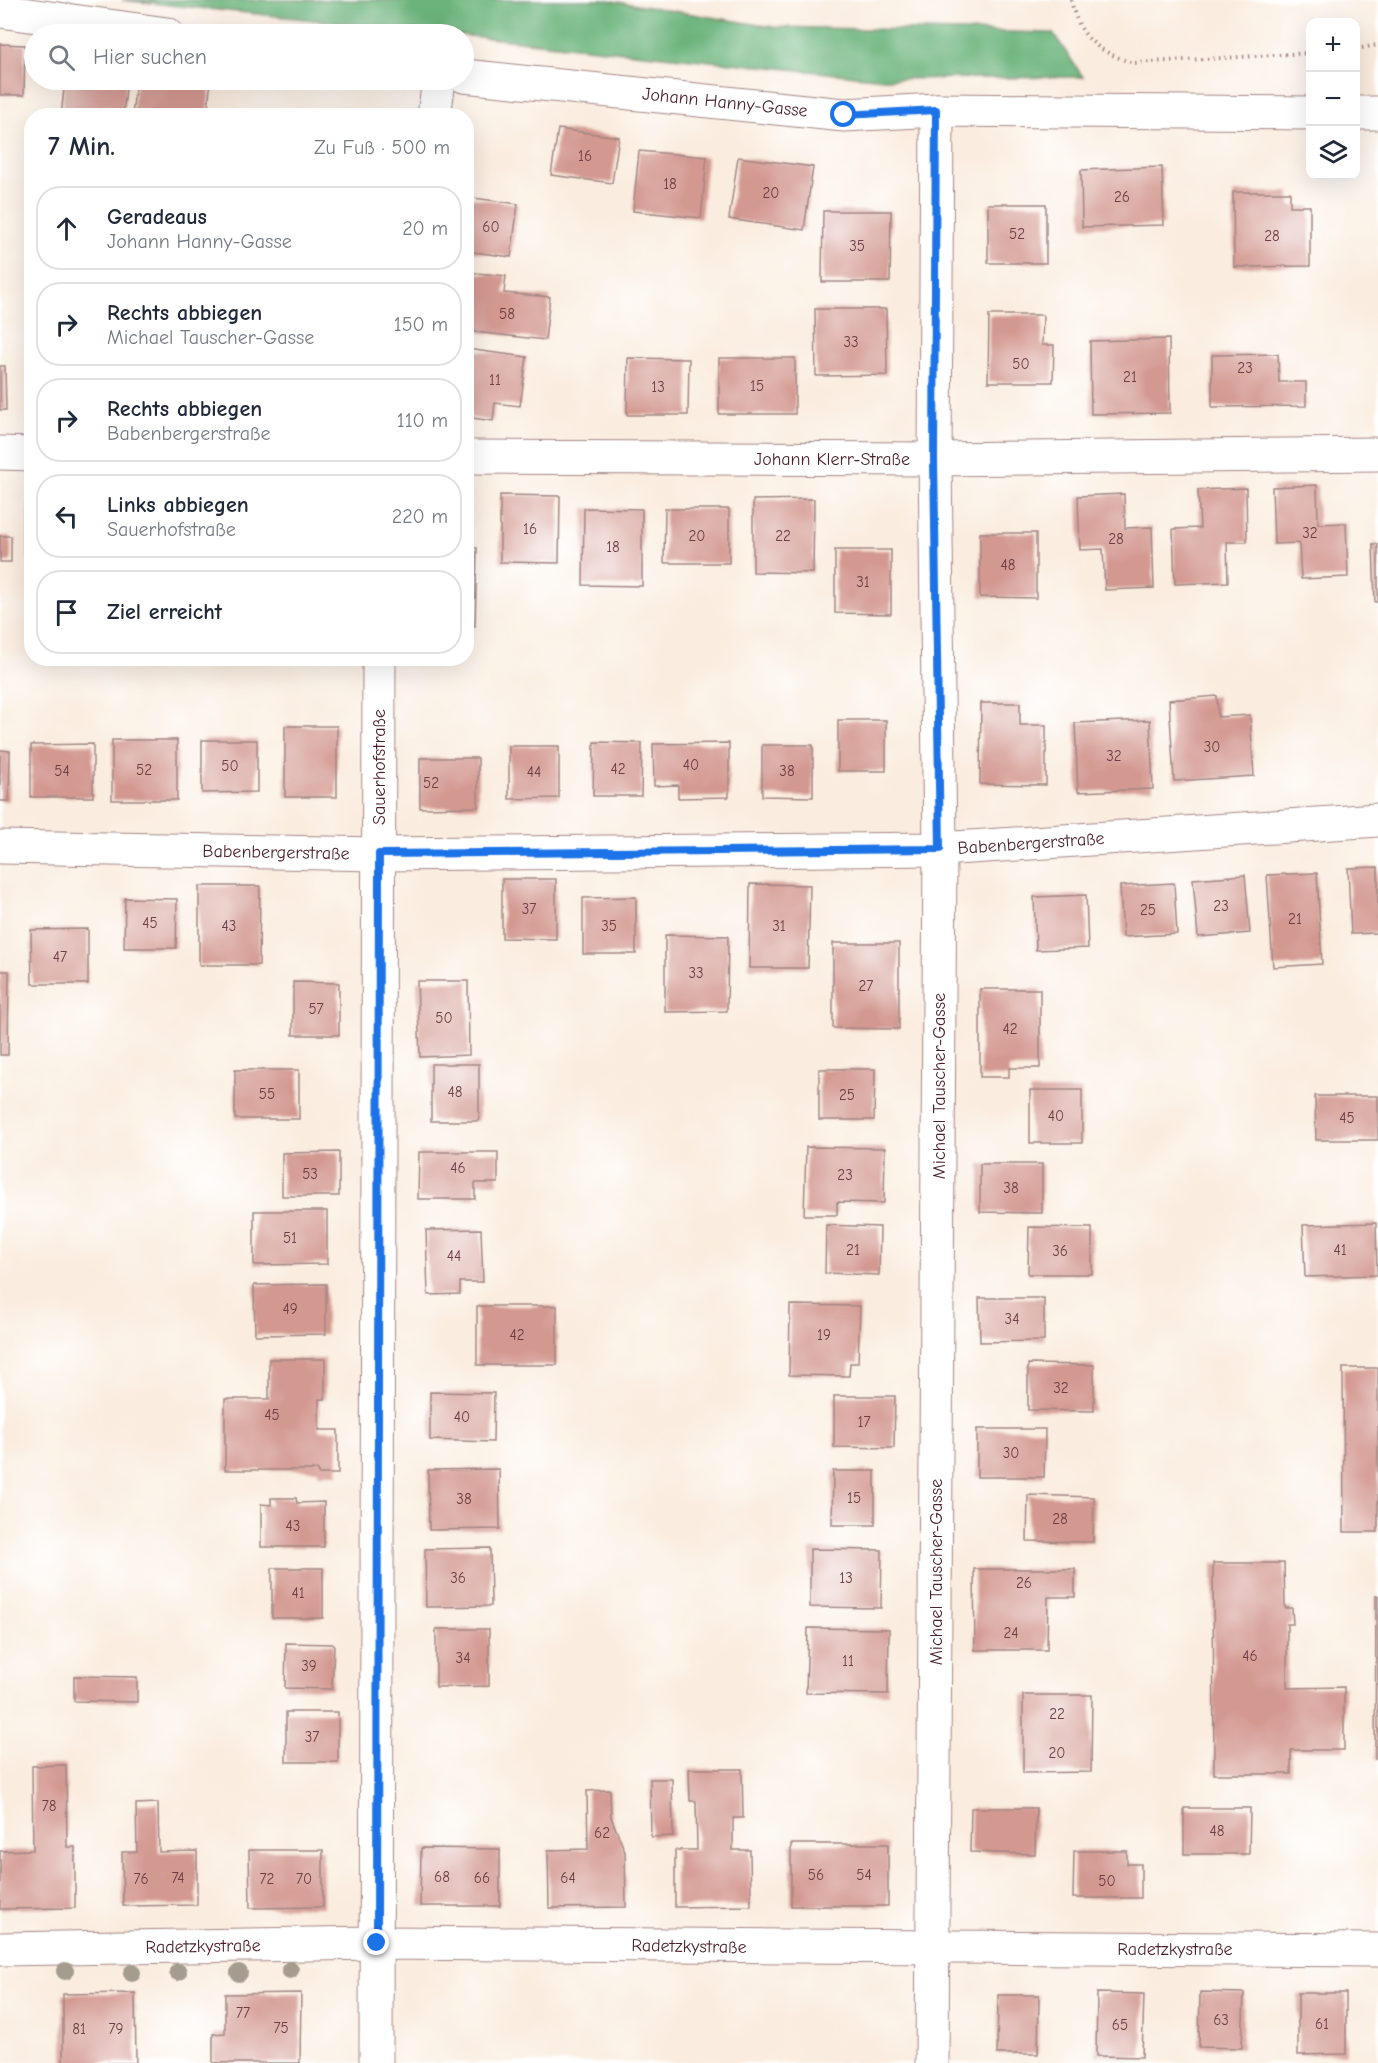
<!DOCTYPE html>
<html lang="de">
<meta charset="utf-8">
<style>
:root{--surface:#fff;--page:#f2f2f3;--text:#1f2937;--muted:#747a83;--line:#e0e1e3}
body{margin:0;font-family:"Comic Neue",sans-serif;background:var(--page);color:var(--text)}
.controls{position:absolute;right:18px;top:18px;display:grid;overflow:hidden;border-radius:12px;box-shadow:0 6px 24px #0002}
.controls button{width:54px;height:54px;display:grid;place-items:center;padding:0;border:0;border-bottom:2px solid var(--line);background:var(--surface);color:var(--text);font:30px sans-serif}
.stop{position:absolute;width:18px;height:18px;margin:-14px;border:4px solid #1a73e8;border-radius:50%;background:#fff}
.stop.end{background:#1a73e8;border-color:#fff;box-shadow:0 2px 6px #0008}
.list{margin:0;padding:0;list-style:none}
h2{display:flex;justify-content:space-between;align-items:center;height:78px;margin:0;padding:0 24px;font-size:26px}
h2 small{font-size:20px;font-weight:400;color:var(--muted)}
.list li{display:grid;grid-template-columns:39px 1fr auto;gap:18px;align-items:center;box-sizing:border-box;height:84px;margin:0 12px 12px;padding:0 12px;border:2px solid var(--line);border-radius:24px}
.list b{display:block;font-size:22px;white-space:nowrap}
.list p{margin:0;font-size:20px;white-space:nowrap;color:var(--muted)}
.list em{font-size:20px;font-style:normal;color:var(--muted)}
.icon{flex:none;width:33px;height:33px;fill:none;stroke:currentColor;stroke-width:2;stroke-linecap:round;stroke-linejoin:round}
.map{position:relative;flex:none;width:1378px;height:2063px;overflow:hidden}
.search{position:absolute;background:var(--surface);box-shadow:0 6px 24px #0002;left:24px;top:24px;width:450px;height:66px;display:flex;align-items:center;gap:15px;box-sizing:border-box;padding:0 21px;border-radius:33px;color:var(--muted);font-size:22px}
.panel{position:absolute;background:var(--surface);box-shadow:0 6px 24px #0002;left:24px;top:108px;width:450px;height:558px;border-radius:24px}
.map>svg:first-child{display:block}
</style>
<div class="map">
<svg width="1378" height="2063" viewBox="0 0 1378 2063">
<rect width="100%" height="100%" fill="#fff"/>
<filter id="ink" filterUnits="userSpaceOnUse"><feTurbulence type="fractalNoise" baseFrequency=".0167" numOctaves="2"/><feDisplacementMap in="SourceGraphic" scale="12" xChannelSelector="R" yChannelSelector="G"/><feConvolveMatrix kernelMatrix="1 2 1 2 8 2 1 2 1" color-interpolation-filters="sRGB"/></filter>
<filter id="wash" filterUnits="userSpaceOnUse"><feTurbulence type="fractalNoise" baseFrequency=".008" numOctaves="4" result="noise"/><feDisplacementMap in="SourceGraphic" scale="24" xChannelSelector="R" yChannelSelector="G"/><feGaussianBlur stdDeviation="1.35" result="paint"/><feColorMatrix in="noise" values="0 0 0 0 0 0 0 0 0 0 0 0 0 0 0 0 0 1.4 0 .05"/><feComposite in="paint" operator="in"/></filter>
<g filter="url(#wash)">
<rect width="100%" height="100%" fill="#faecde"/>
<!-- forest -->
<polygon fill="#6bb37a" stroke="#5a6952" stroke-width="1.5" points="122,0 606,0 773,27 1053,33 1083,77 884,79"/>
<g id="blocks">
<!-- building -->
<g fill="#d39890">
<polygon points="0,44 25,45 24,95 0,95"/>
<polygon points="65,80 127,80 123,116 61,116"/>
<polygon points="136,80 211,80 207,116 132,116"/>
<polygon points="558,129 619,137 612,183 551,175"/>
<polygon points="639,151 707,157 701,218 633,211"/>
<polygon points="738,157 813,167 804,230 729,219"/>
<polygon points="1162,167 1164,225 1082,227 1081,170"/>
<polygon points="1233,192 1290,192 1290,206 1310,206 1310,266 1234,267"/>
<polygon points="466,197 518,204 511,257 466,251"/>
<rect x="988" y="204" width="58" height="59"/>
<polygon points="823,211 891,211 890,282 822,282"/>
<polygon points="466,272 506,276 504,293 550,297 545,340 466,331"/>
<polygon points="815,309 886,309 887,375 816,376"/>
<polygon points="989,315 1043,315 1042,345 1054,345 1053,382 988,382"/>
<polygon points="1169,339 1170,413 1091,414 1090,341"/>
<polygon points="466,349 527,357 520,406 495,403 493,421 466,417"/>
<polygon points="1278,354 1279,382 1306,382 1306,406 1212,407 1212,355"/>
<polygon points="628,358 689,359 688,415 627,415"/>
<rect x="719" y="358" width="76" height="56"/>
<polygon points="0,366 5,366 6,410 0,410"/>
<polygon points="1317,485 1318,524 1346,523 1348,577 1301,579 1299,543 1274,544 1272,487"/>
<polygon points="1246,488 1247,542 1227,542 1228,582 1175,584 1173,529 1200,528 1198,490"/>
<polygon points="1124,494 1125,528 1152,527 1154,588 1105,590 1103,549 1080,550 1078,496"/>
<polygon points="500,495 560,496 559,563 500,562"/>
<polygon points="814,499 813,573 753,572 753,500"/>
<rect x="28" y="503" width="4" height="56"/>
<polygon points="584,508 642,509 642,586 583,585"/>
<polygon points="665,509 729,509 729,563 664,563"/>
<polygon points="980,533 1036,533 1036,598 980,597"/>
<rect x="0" y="536" width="11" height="26"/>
<polygon points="1373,544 1378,544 1378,602 1375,602"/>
<polygon points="466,548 477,548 475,626 466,625"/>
<polygon points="835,550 891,550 891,614 835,613"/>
<polygon points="1217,696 1218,717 1250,715 1254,776 1174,781 1169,700"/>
<polygon points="981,703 1020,703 1020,725 1046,725 1046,785 980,784"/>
<rect x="838" y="720" width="48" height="51"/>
<polygon points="1150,720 1153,789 1078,792 1075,723"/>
<rect x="285" y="726" width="52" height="71"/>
<rect x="112" y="740" width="65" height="60"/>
<polygon points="202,740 257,740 257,792 202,793"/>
<polygon points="594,742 642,743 641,796 593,796"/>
<polygon points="729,743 729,797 678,798 678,785 654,786 653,744"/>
<polygon points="93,744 93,797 31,797 31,745"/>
<polygon points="762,745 813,745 813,797 762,796"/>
<polygon points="509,746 559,746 559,798 509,799"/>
<polygon points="0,750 10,751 9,801 0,801"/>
<polygon points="420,758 478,758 478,807 420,808"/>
<polygon points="1378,867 1378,933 1351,934 1348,868"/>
<polygon points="1317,873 1322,964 1273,967 1267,875"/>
<polygon points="1245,875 1250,933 1198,937 1193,879"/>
<polygon points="502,879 556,879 556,939 502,938"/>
<polygon points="1174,883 1177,934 1123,937 1120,886"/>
<polygon points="750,884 810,885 808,968 749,968"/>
<polygon points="199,886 260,886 259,965 199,965"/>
<polygon points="1086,895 1088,948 1036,950 1034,897"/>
<polygon points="636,897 636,954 583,954 583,898"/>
<polygon points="125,898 177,899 176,948 124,948"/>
<polygon points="88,929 88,984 32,984 31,930"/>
<polygon points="665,935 728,936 727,1011 665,1012"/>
<polygon points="833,943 899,943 899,1029 833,1028"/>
<polygon points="0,971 9,971 8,1055 0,1055"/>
<polygon points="417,981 468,981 469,1055 420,1057"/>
<polygon points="293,982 339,983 339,1035 293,1035"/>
<polygon points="980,989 1040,989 1040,1068 1009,1068 1009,1077 980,1077"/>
<rect x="431" y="1064" width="48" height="57"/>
<polygon points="819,1069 875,1069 874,1120 819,1120"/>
<rect x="235" y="1070" width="64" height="49"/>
<rect x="1030" y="1090" width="52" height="53"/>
<polygon points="1315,1096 1378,1096 1378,1140 1316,1140"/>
<polygon points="806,1147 885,1148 884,1203 837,1202 837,1215 804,1215"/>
<polygon points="339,1152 339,1196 282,1196 282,1153"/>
<polygon points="419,1152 498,1152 498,1183 475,1183 475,1199 418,1199"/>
<polygon points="980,1164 1042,1164 1042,1213 980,1212"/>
<polygon points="254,1211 327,1211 327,1264 254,1265"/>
<polygon points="1376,1223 1377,1275 1305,1277 1303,1225"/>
<polygon points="826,1225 880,1227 879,1275 825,1273"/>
<polygon points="1029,1227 1092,1228 1092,1274 1028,1274"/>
<polygon points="481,1229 483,1282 460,1282 460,1294 428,1295 426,1230"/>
<polygon points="326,1284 326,1334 255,1335 254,1285"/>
<polygon points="979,1298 1044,1298 1044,1341 980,1342"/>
<polygon points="790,1305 860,1306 858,1363 850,1363 849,1376 789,1375"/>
<rect x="477" y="1306" width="80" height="59"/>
<polygon points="269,1359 325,1359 325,1399 319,1399 319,1430 338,1430 338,1474 318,1474 318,1470 225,1470 225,1399 269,1399"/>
<polygon points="1028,1364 1094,1365 1094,1411 1028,1410"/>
<polygon points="1343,1368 1378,1368 1378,1532 1344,1532"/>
<polygon points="430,1392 494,1393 493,1442 430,1440"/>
<polygon points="834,1396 895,1396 894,1448 834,1447"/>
<polygon points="977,1429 1045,1429 1044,1477 977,1477"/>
<polygon points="499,1469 500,1529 429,1530 428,1470"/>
<polygon points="833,1471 875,1471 875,1525 832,1525"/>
<polygon points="1028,1495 1094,1497 1093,1542 1027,1541"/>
<polygon points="271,1498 296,1498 297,1503 324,1502 324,1547 261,1547 261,1504 271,1505"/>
<polygon points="490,1548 491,1606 426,1607 425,1549"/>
<polygon points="810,1549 882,1550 881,1608 810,1607"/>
<polygon points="1213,1563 1284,1563 1285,1608 1292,1608 1293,1624 1287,1624 1287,1688 1344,1687 1344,1750 1291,1750 1291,1774 1214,1774"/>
<rect x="272" y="1568" width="51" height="50"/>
<polygon points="974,1569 1075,1569 1075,1597 1048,1597 1047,1650 975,1650"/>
<polygon points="1376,1596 1378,1596 1378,1759 1375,1759"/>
<polygon points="808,1628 889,1629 888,1694 806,1693"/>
<polygon points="436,1629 489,1629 489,1686 436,1687"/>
<polygon points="286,1643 334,1644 332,1689 285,1688"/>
<polygon points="74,1676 137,1677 137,1702 74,1701"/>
<polygon points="1023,1695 1092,1695 1091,1772 1023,1773"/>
<rect x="286" y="1712" width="52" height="50"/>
<polygon points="66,1765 67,1847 75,1847 75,1908 0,1909 0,1851 33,1850 32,1766"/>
<polygon points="689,1769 742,1769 743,1818 733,1818 733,1850 750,1850 751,1906 675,1907 675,1850 697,1850 696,1801 690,1801"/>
<polygon points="650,1779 672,1779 673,1836 651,1837"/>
<polygon points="610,1790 611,1817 625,1852 626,1907 549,1908 548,1850 588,1849 587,1791"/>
<polygon points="158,1803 159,1852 197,1851 197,1905 123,1906 122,1852 137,1852 136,1804"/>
<polygon points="971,1808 1036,1808 1035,1854 970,1852"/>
<polygon points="1184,1808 1250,1808 1249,1854 1184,1854"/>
<rect x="791" y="1844" width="97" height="62"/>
<polygon points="421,1848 500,1849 500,1906 420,1906"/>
<polygon points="249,1850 323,1850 323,1907 250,1908"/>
<polygon points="1074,1851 1127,1851 1127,1864 1141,1864 1141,1898 1073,1898"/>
<polygon points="1200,1992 1244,1993 1242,2048 1199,2047"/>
<polygon points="135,1993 136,2063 63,2063 63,1994"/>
<polygon points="301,1993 300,2063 213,2063 213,2034 225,2033 225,1994"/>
<polygon points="1097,1993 1144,1994 1142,2057 1096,2056"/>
<polygon points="1298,1993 1346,1993 1346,2054 1298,2055"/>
<polygon points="998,1995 1039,1995 1038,2054 997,2054"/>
</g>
</g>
</g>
<g filter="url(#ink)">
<use href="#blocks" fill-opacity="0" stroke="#a28684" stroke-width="1.5"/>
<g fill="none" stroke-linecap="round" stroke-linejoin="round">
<!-- street casing -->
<g stroke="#a28684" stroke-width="35">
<g id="street">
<polyline points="0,11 167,34"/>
<polyline points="464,76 844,115 937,110 1310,113"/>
<polyline points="1356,113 1378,113"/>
<polyline points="434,116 439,80"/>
<polyline points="0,453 32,454"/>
<polyline points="466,457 935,459 1378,454"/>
<polyline points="0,847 379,854 940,849 1378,820"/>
<polyline points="0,1949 377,1943 1378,1950"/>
<polyline points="376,2063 379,658"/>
<polyline points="932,2063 940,849 935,459 937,110"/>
</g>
</g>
<!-- path -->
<g stroke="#a28684" stroke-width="4" stroke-dasharray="1.5 4.5" stroke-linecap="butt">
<path d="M1071,0C1079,38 1097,51 1133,63L1310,53"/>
<polyline points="1356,49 1378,45"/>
</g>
<!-- street -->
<use href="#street" stroke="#fff" stroke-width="33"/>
</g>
<!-- trees -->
<g fill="#a49d8f">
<circle cx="290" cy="1970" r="9"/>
<circle cx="65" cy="1971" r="9"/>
<circle cx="178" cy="1972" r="9"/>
<circle cx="132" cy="1973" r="9"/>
<circle cx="239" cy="1973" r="9"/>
</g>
</g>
<g fill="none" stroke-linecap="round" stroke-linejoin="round" filter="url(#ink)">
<!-- route -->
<polyline stroke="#1a73e8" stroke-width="8" points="377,1943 379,854 940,849 934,459 936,110 844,115"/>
</g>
<g text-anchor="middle" stroke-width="6" stroke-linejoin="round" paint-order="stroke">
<!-- number labels -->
<g font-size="15" fill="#6c3d44">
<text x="585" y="161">16</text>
<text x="670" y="189">18</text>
<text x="771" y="198">20</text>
<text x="1122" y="202">26</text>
<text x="491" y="232">60</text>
<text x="1017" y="239">52</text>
<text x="1272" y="241">28</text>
<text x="857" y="251">35</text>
<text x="507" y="319">58</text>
<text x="851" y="347">33</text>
<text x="1021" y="369">50</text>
<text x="1245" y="373">23</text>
<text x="1130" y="382">21</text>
<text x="495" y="385">11</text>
<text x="757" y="391">15</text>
<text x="658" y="392">13</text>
<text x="530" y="534">16</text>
<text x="1310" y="538">32</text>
<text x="697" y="541">20</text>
<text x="783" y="541">22</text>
<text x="1116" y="544">28</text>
<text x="613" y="552">18</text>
<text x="1008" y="570">48</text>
<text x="863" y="587">31</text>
<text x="1212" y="752">30</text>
<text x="1114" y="761">32</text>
<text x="691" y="770">40</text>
<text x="230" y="771">50</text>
<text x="618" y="774">42</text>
<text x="144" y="775">52</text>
<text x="62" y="776">54</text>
<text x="787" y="776">38</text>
<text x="534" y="777">44</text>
<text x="431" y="788">52</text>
<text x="1221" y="911">23</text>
<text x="529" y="914">37</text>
<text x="1148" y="915">25</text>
<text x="1295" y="924">21</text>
<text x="150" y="928">45</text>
<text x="229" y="931">43</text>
<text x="609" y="931">35</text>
<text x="779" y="931">31</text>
<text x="60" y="962">47</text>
<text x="696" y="978">33</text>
<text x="866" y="991">27</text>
<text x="316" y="1014">57</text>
<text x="444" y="1023">50</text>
<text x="1010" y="1034">42</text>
<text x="455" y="1097">48</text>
<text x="267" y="1099">55</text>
<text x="847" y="1100">25</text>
<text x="1056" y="1121">40</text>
<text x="1347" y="1123">45</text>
<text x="458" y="1173">46</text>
<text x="310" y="1179">53</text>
<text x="845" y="1180">23</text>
<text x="1011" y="1193">38</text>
<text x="290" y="1243">51</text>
<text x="853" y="1255">21</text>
<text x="1340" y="1255">41</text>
<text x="1060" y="1256">36</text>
<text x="454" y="1261">44</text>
<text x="290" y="1314">49</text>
<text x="1012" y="1324">34</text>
<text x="517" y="1340">42</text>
<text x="824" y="1340">19</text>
<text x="1061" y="1393">32</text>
<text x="272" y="1420">45</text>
<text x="462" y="1422">40</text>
<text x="864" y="1427">17</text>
<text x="1011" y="1458">30</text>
<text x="854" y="1503">15</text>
<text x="464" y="1504">38</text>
<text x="1060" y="1524">28</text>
<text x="293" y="1531">43</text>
<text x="458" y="1583">36</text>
<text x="846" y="1583">13</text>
<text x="1024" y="1588">26</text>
<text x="298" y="1598">41</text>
<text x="1011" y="1638">24</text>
<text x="1250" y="1661">46</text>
<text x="463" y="1663">34</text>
<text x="848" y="1666">11</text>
<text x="309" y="1671">39</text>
<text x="1057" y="1719">22</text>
<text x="312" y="1742">37</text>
<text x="1057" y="1758">20</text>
<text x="49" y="1811">78</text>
<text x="1217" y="1836">48</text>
<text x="602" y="1838">62</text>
<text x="816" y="1880">56</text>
<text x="864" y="1880">54</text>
<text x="442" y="1882">68</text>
<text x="178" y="1883">74</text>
<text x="482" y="1883">66</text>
<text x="568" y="1883">64</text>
<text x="141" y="1884">76</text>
<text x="267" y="1884">72</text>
<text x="304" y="1884">70</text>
<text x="1107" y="1886">50</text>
<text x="243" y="2018">77</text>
<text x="1221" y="2025">63</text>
<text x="1322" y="2029">61</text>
<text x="1120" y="2030">65</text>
<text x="281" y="2033">75</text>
<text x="79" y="2034">81</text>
<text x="116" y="2034">79</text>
</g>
<!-- street labels -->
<g font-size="18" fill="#4a1f2b" stroke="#fff">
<text transform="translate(725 102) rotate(6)" y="6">Johann Hanny-Gasse</text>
<text x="832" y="465">Johann Klerr-Straße</text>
<text transform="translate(379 767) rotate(-90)" y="6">Sauerhofstraße</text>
<text transform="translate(1031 843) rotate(-4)" y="6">Babenbergerstraße</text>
<text transform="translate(276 852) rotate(1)" y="6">Babenbergerstraße</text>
<text transform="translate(939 1086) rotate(-90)" y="6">Michael Tauscher-Gasse</text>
<text transform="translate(936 1572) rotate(-90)" y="6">Michael Tauscher-Gasse</text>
<text transform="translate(203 1946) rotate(-1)" y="6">Radetzkystraße</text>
<text transform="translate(689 1946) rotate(1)" y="6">Radetzkystraße</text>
<text x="1175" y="1955">Radetzkystraße</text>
</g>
</g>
</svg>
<div class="controls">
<button>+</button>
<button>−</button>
<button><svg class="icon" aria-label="layers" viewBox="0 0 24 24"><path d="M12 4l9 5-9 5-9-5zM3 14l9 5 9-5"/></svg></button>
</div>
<div class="stop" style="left:844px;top:115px"></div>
<div class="stop end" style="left:377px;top:1943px"></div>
<div class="search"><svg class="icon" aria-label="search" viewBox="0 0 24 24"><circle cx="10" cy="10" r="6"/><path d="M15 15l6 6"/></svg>Hier suchen</div>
<section class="panel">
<h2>7 Min.<small>Zu Fuß · 500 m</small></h2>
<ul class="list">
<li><svg class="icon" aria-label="ahead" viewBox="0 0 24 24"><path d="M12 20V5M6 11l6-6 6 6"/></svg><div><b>Geradeaus</b><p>Johann Hanny-Gasse</p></div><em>20 m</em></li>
<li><svg class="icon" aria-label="right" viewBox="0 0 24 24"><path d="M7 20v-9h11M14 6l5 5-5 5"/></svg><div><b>Rechts abbiegen</b><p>Michael Tauscher-Gasse</p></div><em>150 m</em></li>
<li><svg class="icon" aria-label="right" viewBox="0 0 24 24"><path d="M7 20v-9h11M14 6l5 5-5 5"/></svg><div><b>Rechts abbiegen</b><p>Babenbergerstraße</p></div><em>110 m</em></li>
<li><svg class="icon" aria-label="left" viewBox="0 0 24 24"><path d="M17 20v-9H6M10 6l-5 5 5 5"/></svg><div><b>Links abbiegen</b><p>Sauerhofstraße</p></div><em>220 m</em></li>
<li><svg class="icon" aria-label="arrive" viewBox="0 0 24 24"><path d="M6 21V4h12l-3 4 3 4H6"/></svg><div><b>Ziel erreicht</b></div></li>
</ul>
</section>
</div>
